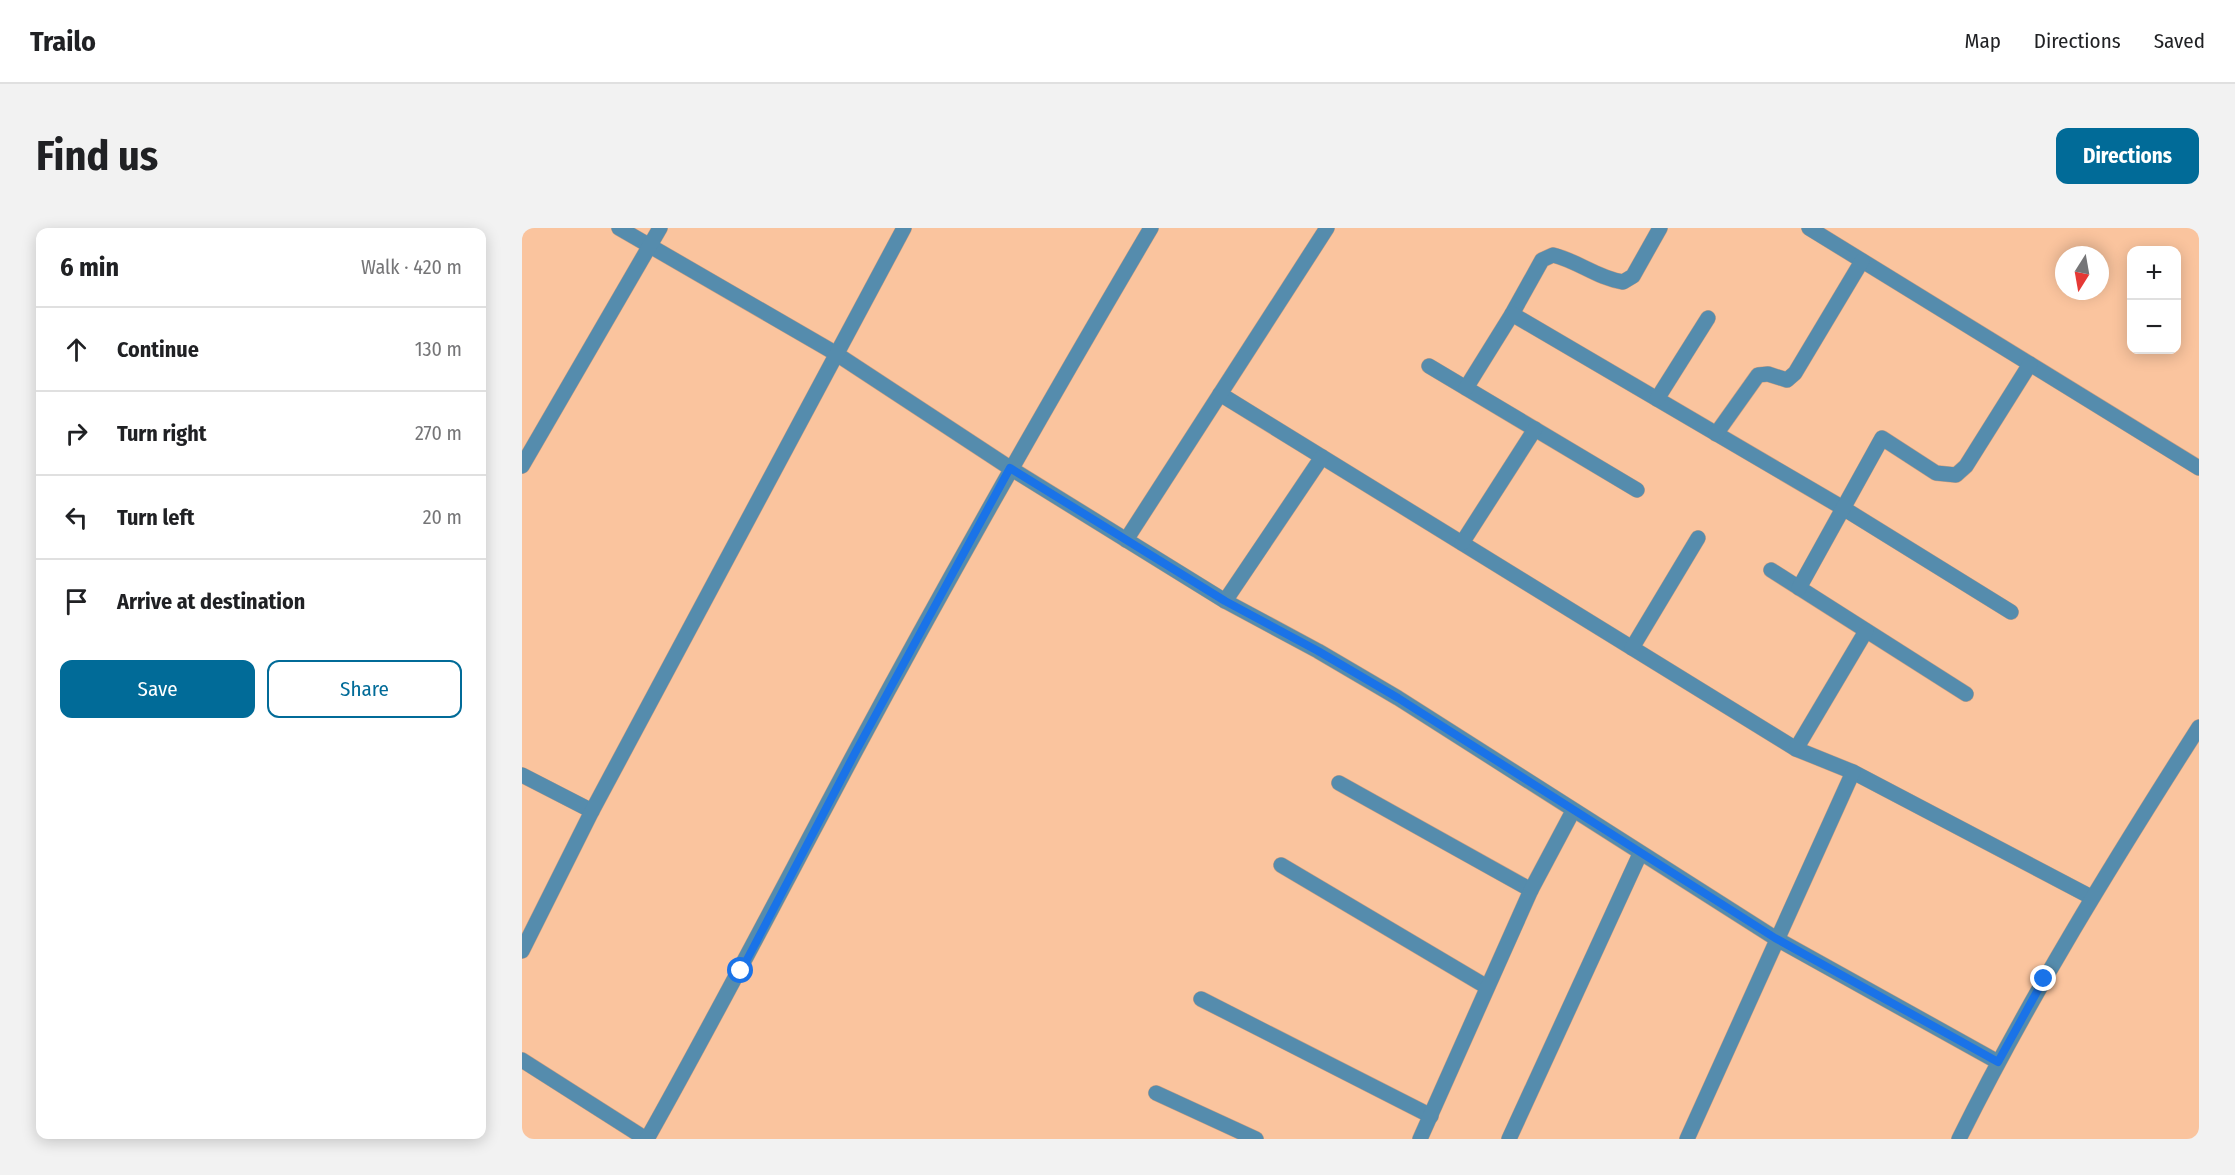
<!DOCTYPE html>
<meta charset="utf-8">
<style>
:root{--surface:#fff;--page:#f2f2f2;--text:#202124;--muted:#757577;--line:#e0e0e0;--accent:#016b98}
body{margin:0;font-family:"Fira Sans Condensed",sans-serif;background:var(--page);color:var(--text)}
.controls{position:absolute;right:18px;top:18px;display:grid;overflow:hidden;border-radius:12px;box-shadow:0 3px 15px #0003}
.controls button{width:54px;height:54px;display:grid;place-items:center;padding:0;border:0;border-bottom:2px solid var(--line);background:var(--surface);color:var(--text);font:30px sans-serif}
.compass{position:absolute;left:1533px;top:18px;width:54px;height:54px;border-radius:50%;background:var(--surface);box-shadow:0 3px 15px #0003;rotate:191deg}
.stop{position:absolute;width:18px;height:18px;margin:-14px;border:4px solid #1a73e8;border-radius:50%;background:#fff}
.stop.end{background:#1a73e8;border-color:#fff;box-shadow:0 2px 6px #0008}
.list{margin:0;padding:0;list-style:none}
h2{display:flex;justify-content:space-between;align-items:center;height:78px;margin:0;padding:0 24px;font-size:26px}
h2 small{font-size:20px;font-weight:400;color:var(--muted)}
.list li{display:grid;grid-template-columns:39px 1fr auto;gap:18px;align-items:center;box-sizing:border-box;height:84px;padding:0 24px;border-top:2px solid var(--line)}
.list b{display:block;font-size:22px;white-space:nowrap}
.list em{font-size:20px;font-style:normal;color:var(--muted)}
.actions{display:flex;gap:12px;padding:18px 24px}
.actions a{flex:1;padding:14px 0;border:2px solid var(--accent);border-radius:12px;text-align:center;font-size:21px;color:var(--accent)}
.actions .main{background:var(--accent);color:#fff}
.icon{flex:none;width:33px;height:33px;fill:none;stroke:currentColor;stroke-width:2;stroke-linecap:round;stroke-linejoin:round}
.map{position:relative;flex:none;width:1677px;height:911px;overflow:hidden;border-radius:12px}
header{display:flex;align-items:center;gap:36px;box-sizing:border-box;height:84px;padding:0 30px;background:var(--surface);border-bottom:2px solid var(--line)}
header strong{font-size:28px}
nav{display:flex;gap:33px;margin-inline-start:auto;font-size:21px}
.intro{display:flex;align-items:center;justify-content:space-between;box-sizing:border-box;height:144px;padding:0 36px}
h1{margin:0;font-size:42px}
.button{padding:15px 27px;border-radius:12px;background:var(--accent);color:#fff;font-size:21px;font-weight:700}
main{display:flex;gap:36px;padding:0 36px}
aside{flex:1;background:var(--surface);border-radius:12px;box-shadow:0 3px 15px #0003}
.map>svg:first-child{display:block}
</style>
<header>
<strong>Trailo</strong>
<nav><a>Map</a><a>Directions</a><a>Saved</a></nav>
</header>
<div class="intro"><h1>Find us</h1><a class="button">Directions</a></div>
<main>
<aside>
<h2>6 min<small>Walk · 420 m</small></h2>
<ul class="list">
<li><svg class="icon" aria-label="ahead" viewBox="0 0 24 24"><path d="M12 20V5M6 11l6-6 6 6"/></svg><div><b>Continue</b></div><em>130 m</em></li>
<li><svg class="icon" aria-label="right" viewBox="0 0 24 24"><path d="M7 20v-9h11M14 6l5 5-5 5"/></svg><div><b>Turn right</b></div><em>270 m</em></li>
<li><svg class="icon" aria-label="left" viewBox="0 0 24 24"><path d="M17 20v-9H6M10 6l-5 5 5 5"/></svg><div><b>Turn left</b></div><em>20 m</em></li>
<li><svg class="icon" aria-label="arrive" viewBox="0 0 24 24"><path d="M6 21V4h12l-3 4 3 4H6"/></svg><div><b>Arrive at destination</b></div></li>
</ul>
<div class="actions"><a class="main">Save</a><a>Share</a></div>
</aside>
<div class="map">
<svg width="1677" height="911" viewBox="0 0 1677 911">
<rect width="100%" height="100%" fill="#fac49e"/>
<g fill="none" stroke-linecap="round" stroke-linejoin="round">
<!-- minor casing -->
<g stroke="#d1a180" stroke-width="16">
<g id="minor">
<polyline points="97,0 313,125 488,240 703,373 796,423 876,470 1253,710 1476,834"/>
<polyline points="1287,0 1677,240"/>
<path d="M990,86L1020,32L1031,27C1056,33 1075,50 1101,54L1111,48L1138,0"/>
<polyline points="907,138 1115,262"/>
<polyline points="944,160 990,86 1321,280 1489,384"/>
<polyline points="698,166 1274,521 1331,544 1569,669"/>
<polyline points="1135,171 1186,90"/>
<polyline points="1194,206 1236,147 1246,146 1265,152 1273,145 1340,33"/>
<polyline points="0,238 138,0"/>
<polyline points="604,312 805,0"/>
<polyline points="940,315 1013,201"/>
<polyline points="1249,342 1444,466"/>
<polyline points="1277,360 1360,210 1414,245 1434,247 1444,238 1508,136"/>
<polyline points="703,373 800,229"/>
<polyline points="1110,420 1176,310"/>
<polyline points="1274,521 1344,403"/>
<polyline points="0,547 70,583"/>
<polyline points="817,555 1009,662"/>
<polyline points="759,637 965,759"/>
<polyline points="0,723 70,583 382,0"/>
<polyline points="679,771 909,888"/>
<polyline points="0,832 124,911"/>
<polyline points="634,865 734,911"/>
<path d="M125,911C197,783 264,653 333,524C428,347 527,173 629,0"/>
<polyline points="898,911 1009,662 1051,583"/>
<polyline points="987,911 1118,626"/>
<polyline points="1165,911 1331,544"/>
<path d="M1437,911C1508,768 1591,634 1677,499"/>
</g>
</g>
<!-- minor -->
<use href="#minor" stroke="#558cad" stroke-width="15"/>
</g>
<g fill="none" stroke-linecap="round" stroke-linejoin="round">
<!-- route -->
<polyline stroke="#1a73e8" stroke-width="8" points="219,743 333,525 488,240 703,373 796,423 876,470 1253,710 1476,834 1522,751"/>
</g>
</svg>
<div class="controls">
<button>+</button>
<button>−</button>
</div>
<svg class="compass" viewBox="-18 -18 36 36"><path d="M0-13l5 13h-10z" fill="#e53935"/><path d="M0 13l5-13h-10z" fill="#757577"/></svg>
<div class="stop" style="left:219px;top:743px"></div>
<div class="stop end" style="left:1522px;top:751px"></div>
</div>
</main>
